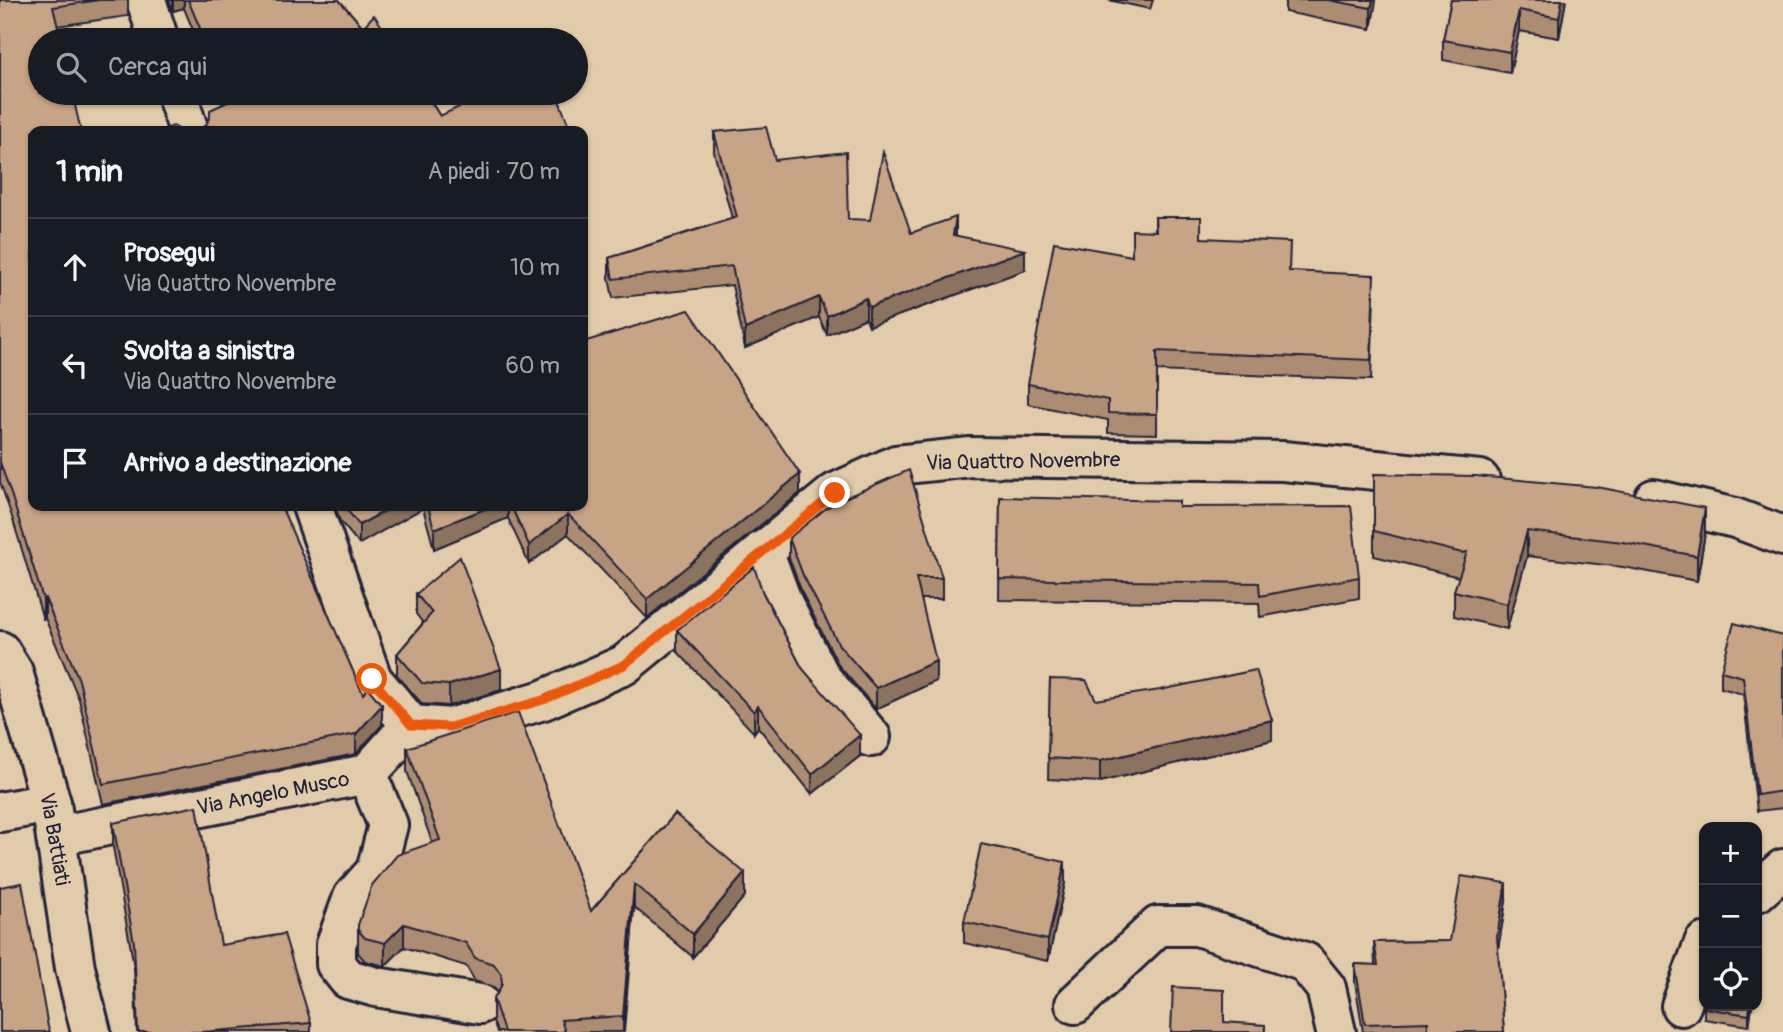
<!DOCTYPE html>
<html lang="it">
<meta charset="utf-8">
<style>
:root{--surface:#171b24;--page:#242831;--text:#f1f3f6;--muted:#9ea1a6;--line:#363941}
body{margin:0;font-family:Pangolin,sans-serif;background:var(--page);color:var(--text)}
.controls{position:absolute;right:21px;bottom:21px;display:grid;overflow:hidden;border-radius:14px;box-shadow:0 2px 5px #0004}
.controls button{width:63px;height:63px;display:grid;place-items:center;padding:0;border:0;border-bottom:2px solid var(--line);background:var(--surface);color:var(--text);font:35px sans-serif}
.stop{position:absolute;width:21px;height:21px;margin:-16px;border:5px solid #ea580c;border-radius:50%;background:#fff}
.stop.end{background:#ea580c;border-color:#fff;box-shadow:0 2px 7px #0008}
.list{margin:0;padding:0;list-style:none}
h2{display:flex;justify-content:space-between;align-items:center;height:91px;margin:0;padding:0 28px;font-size:30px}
h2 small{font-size:23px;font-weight:400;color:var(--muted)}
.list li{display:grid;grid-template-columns:46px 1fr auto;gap:21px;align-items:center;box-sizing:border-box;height:98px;padding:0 28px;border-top:2px solid var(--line)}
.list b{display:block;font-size:26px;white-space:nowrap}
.list p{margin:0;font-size:23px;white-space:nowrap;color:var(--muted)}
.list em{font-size:23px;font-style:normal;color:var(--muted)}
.icon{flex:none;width:38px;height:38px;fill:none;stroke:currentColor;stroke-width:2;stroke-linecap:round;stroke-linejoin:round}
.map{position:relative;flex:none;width:1783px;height:1032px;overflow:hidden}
.search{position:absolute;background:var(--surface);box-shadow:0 2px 5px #0004;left:28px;top:28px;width:560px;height:77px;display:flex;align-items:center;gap:18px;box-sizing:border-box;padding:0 24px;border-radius:38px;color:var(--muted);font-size:26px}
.panel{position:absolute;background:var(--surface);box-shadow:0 2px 5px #0004;left:28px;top:126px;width:560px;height:385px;border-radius:14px}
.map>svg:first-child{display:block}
</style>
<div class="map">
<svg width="1783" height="1032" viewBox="0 0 1783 1032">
<rect width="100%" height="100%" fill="#e2cbab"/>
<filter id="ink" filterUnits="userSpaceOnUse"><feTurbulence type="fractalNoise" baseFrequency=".0143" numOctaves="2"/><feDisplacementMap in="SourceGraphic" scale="14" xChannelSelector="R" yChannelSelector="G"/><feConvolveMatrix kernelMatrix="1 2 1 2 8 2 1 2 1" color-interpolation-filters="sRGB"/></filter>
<g filter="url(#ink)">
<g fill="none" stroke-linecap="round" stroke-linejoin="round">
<!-- minor casing -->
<g stroke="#22223b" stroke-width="44">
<g id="minor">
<polyline points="146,0 159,40"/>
<polyline points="176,93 189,131"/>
<polyline points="1654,499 1735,518 1783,536"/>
<polyline points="312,506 372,679 411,725 451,728 543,700 624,665 835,493 896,465 971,457 1283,461 1480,480"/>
<polyline points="763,550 783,604 821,678 871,737"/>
<polyline points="367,774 388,825 376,871 353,897 336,944 336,964 348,979 376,987 480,1004"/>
<polyline points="0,812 51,803"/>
<polyline points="56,836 367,774 411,725"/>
<polyline points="1757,892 1783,869"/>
<polyline points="1075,1004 1158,926 1197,926 1305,962 1326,988 1336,1032"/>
<polyline points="1681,1006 1704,943"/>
</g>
</g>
<!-- tertiary casing -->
<g stroke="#22223b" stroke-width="44">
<polyline id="tertiary" points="0,651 13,672 51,803 75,968 91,1032"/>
</g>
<!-- minor -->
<use href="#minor" stroke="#e2cbab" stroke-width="38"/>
<!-- tertiary -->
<use href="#tertiary" stroke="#e2cbab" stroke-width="38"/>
</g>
<!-- wall -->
<g fill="#ac8d73" stroke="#22223b" stroke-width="2">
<polygon points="0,0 128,0 128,16 57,26 33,131 363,694 382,725 356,754 103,804 79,699 45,618 43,619 12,517 0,482"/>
<polygon points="169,0 339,0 363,27 391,40 197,40 184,8 173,11"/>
<polygon points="1108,0 1153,0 1150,9"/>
<polygon points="1285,0 1376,0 1371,29 1285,12"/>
<polygon points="1451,0 1566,0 1559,38 1519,31 1510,73 1443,60 1443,40"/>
<polygon points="218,93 425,93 440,116 206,125 223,104"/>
<polygon points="714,132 775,160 848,219 911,233 956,236 1025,270 869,326 866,318 827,335 819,317 745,348 732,285 613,298 609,278 609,258 732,218 714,152"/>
<polygon points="1155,217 1201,238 1290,271 1374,295 1371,380 1157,371 1157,434 1108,433 1108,420 1028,404 1028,384 1132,256 1155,231"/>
<polygon points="583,278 585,282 585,302 583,302"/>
<polygon points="1374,474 1705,533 1697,581 1623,567 1527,556 1507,629 1454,616 1454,591 1459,577 1374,556"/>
<polygon points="800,493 647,618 568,534 529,564 508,518 434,549 423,508 359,544 340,521 335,506 583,506"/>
<polygon points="1000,497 1179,507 1359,577 1359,598 1260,617 1259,603 999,600"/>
<polygon points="789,538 942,578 942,599 921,599 936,681 876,709 839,666 803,595 789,558"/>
<polygon points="763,593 802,668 860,756 812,794 758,727 754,733 677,651 677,630"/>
<polygon points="416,594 501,690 449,706 422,704 397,675 397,654 423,623 416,614"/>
<polygon points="1783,636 1783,808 1757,811 1743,694 1721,688 1721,671"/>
<polygon points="1050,679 1096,700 1272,740 1100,782 1048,779"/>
<polygon points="407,748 591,911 675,814 745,896 693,957 634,907 624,1032 497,1032 493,1021 493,998 498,993 494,988 475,981 466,966 404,947 385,966 365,961 358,953 358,925 432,842 407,771"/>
<polygon points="113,823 221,945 311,1023 311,1032 137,1032 134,967 113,847"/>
<polygon points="1065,883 1048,961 964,943 964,922"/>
<polygon points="1506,901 1498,949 1504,1032 1363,1032 1355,982 1355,964 1375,965 1374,942 1450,941"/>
<polygon points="1704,1006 1752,1006 1749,1026 1704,1019"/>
</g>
<!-- shaded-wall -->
<g fill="#8c735e" stroke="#22223b" stroke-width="2">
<polygon points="173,0 184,0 184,8 173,11"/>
<polygon points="1373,0 1376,0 1371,29 1371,8"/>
<polygon points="1562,0 1566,0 1559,38 1559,18"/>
<polygon points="1519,10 1519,31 1510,73 1510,52"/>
<polygon points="956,217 956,237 953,235"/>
<polygon points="1025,250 1025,270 869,326 869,307"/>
<polygon points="819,297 819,317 745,348 745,329"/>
<polygon points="866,298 866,318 827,335 827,316"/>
<polygon points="800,474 800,493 647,618 647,599"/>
<polygon points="394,506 423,506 423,508 359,544 359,525"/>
<polygon points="492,506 508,506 508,518 434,549 434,529"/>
<polygon points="1705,508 1705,533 1697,581 1697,556"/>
<polygon points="568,514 568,534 529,564 529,545"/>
<polygon points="1527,531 1527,556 1507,629 1507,604"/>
<polygon points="45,598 45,618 43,619 43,599"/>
<polygon points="936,661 936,681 876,709 876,688"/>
<polygon points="501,669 501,690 449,706 449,685"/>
<polygon points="382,705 382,725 356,754 356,734"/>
<polygon points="758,706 758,727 754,733 754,712"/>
<polygon points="1272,720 1272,740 1100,782 1100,761"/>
<polygon points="860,735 860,756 812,794 812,774"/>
<polygon points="1065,862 1065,883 1048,961 1048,940"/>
<polygon points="745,873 745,896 693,957 693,934"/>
<polygon points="1506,883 1506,901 1497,955 1497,936"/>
<polygon points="634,884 634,907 623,1032 623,1016"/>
<polygon points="404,924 404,947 385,966 385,943"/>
<polygon points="1750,1006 1752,1006 1749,1026 1749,1015"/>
</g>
<!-- building -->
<g fill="#c8a486" stroke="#22223b" stroke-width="2">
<polygon points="0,0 99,0 53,7 61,40 40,40 40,93 72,93 81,131 33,131 33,506 281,506 363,694 368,688 382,705 356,734 103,784 79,680 45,598 43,599 12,497 0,462"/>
<polygon points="188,0 339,0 363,27 374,15 391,40 205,40"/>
<polygon points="1328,0 1373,0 1371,8"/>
<polygon points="1451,0 1562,0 1559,18 1519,10 1510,52 1443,40"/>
<polygon points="227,93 425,93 440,116 489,93 556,93 571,131 197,131 206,125 210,116 210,110 230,101"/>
<polygon points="173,126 182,131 161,131"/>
<polygon points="766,127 775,160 846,152 848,219 870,220 883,152 911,233 956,217 953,235 1025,250 869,307 866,298 827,316 819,297 745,329 732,266 613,279 609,258 737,217 714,132"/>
<polygon points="1155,217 1201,217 1201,238 1290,242 1289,271 1374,275 1371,360 1157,351 1157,414 1108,413 1108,400 1028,384 1054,242 1132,256 1132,230 1156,231"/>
<polygon points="689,310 800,474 647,599 568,514 529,545 511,506 583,506 583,342"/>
<polygon points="909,470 942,578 916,578 936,661 876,688 839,645 803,575 789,538 825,509 840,500"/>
<polygon points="1374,474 1476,476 1597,487 1705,508 1697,556 1623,542 1527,531 1507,604 1454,591 1467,552 1462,553 1374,531"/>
<polygon points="1000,497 1179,501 1179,507 1351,506 1359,577 1260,596 1259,583 999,579"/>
<polygon points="344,506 394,506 359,525"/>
<polygon points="428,506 492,506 434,529"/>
<polygon points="460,557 501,669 449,685 422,683 397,654 432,613 416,594"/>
<polygon points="754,567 763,593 802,668 860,735 812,774 758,706 754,712 677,630"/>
<polygon points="1734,623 1783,636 1783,791 1757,795 1743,677 1721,671"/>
<polygon points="1256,670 1272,720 1100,761 1048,758 1050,679 1086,680 1096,700 1160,690"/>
<polygon points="518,712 591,911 675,814 745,873 693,934 634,884 623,1016 561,1020 565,1032 504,1032 493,998 497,994 502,984 501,974 494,964 475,958 466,943 404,924 385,943 365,938 358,930 358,925 372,885 397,855 440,840 407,748"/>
<polygon points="197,806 221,945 284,934 311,1023 202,1032 138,1032 134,943 113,823"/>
<polygon points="981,844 1065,862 1048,940 964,922"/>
<polygon points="1461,876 1506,883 1497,936 1504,1032 1427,1032 1428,1022 1365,1024 1355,964 1378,965 1374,942 1450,941"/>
<polygon points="22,883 48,1027 50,1032 0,1032 0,887"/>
<polygon points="1173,987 1224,990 1224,1022 1265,1025 1265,1032 1171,1032"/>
<polygon points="1704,1006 1750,1006 1749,1015 1704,1008"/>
</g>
</g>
<g fill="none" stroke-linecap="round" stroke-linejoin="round" filter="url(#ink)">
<!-- route -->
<polyline stroke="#ea580c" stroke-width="9" points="372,679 411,725 450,727 543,700 624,665 835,493"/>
</g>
<g text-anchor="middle" stroke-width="6" stroke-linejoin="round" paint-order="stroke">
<!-- street labels -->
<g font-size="21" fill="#22223b" stroke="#e2cbab">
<text transform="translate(1023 461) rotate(-1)" y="7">Via Quattro Novembre</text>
<text transform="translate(273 793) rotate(-11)" y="7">Via Angelo Musco</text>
<text transform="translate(55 839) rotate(80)" y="7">Via Battiati</text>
</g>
</g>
</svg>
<div class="controls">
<button>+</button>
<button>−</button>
<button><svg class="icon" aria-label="locate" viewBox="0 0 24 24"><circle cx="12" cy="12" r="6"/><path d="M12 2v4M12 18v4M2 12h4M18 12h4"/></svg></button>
</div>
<div class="stop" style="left:372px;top:679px"></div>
<div class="stop end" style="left:835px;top:493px"></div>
<div class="search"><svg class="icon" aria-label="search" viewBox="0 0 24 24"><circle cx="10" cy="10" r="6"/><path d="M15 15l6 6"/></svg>Cerca qui</div>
<section class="panel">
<h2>1 min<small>A piedi · 70 m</small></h2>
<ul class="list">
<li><svg class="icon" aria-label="ahead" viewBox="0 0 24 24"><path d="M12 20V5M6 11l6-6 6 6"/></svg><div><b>Prosegui</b><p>Via Quattro Novembre</p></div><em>10 m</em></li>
<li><svg class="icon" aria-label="left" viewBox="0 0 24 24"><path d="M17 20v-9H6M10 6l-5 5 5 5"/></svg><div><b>Svolta a sinistra</b><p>Via Quattro Novembre</p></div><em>60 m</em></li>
<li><svg class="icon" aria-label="arrive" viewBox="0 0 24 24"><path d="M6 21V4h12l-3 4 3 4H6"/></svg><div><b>Arrivo a destinazione</b></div></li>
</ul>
</section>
</div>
